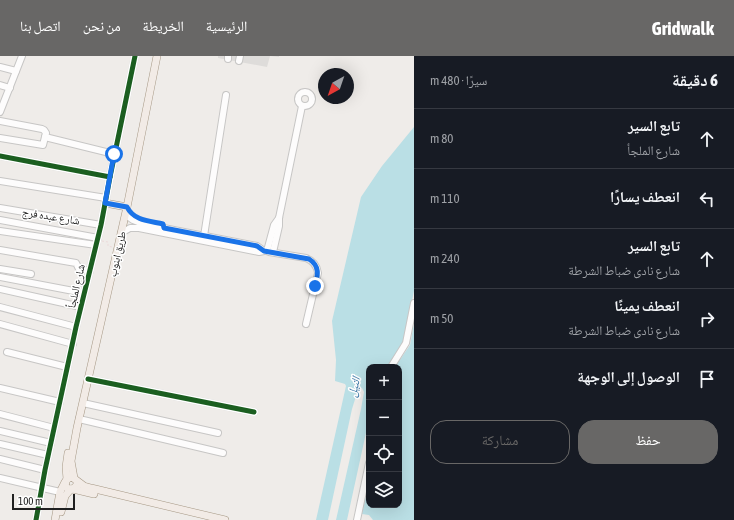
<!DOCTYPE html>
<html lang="ar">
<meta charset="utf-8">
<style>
:root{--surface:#171b24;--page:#242831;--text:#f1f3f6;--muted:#9ea1a6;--line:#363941;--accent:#686766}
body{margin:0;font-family:"Asap Condensed","Noto Naskh Arabic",sans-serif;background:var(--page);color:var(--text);direction:rtl}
.controls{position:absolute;right:12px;bottom:12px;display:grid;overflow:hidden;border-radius:8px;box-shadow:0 4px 16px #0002}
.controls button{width:36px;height:36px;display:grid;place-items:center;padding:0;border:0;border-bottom:1px solid var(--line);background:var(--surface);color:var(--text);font:20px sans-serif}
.compass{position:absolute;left:318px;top:12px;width:36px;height:36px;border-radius:50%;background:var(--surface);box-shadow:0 4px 16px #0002;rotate:220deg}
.scale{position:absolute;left:12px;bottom:10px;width:63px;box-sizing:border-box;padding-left:4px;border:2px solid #202020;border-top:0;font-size:11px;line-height:14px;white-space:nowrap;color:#202020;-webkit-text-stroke:3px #fff;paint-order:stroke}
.stop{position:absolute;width:12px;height:12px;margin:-9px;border:3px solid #1a73e8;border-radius:50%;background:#fff}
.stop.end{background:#1a73e8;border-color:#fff;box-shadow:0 1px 4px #0008}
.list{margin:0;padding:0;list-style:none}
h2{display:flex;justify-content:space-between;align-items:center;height:52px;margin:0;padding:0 16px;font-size:17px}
h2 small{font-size:13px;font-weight:400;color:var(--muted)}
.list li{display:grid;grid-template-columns:26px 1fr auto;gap:12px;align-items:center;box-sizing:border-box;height:60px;padding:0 16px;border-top:1px solid var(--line)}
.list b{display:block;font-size:15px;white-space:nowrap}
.list p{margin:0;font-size:13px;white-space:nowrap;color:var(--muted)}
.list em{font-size:13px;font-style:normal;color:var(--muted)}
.actions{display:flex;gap:8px;padding:12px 16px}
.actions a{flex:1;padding:9px 0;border:1px solid var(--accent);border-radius:16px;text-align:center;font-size:14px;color:var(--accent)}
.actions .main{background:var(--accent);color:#fff}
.icon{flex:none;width:22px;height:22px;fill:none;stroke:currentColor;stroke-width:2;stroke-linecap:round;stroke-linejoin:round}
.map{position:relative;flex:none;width:414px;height:464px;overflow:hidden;direction:ltr}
header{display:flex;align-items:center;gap:24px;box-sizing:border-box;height:56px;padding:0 20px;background:var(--accent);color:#fff}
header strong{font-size:19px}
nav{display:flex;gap:22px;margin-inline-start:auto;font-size:14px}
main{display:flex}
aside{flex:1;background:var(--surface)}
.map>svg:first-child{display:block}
</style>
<header>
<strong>Gridwalk</strong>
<nav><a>الرئيسية</a><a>الخريطة</a><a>من نحن</a><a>اتصل بنا</a></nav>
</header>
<main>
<aside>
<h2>6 دقيقة<small>سيرًا · 480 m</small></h2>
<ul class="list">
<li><svg class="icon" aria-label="ahead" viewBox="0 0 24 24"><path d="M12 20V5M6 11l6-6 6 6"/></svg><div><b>تابع السير</b><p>شارع الملجأ</p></div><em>80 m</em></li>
<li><svg class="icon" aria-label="left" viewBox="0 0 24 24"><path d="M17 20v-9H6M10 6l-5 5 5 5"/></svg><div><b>انعطف يسارًا</b></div><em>110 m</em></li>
<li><svg class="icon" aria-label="ahead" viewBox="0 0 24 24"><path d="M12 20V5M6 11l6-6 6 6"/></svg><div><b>تابع السير</b><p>شارع نادى ضباط الشرطة</p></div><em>240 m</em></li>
<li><svg class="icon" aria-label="right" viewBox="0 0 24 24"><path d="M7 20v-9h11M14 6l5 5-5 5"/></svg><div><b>انعطف يمينًا</b><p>شارع نادى ضباط الشرطة</p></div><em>50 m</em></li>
<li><svg class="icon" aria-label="arrive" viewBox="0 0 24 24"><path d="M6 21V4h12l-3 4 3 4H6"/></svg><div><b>الوصول إلى الوجهة</b></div></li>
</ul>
<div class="actions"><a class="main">حفظ</a><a>مشاركة</a></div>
</aside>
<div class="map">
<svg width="414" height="464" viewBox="0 0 414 464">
<rect width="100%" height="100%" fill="#efece9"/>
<!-- residential -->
<polygon fill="#dedcda" points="218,0 279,0 279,1 270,0 267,11 218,2"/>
<!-- water -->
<g fill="#badfe5">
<polygon points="414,71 414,235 404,284 388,311 369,311 369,363 347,464 336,464 361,353 364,336 362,332 357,337 352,353 328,464 316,464 346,330 345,328 335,325 336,304 332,265 361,141 382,110"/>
<polygon points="414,268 414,464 373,464 369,459 362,458 369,425 369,449 399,449 399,311 395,311 410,289"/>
</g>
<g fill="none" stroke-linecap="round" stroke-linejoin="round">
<!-- minor casing -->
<g stroke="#c7c6c5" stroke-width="8">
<g id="minor">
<polyline points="228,3 228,0"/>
<polyline points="239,5 240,0"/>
<polyline points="0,11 16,15"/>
<polyline points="0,29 10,32"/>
<circle cx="305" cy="43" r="7"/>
<polyline points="0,56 22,0"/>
<polyline points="0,65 42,73 44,74 46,77 43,89 0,82"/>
<polyline points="45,81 114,98"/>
<polyline points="0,100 110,121"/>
<polyline points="0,125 106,142"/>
<polyline points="0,152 101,169"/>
<polyline points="0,164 98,182"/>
<polyline points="0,175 96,189"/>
<polyline points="121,177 130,172 139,172 259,196 264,195 257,190 143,168 133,164 126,159"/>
<polyline points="204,180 226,39"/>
<polyline points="0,194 76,207 79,213 90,215"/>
<polyline points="267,195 274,169 279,162"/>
<path d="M269,196L306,202C314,205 317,210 318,217L306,268"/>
<polyline points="273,196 279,170 279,162 302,50"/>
<polyline points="0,213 31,218"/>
<polyline points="0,221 84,237"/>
<polyline points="0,233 81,251"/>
<polyline points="0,251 76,271"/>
<polyline points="0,268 73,288"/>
<polyline points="7,296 67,311"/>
<polyline points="391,311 406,287 414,247"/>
<polyline points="88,323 254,356"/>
<polyline points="0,332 60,346"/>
<polyline points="83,347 218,377"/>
<polyline points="0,358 54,372"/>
<polyline points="79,363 223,397"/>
<polyline points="0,375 51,387"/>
<polyline points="0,388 48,399"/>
<polyline points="0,403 45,414"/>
<polyline points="0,422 60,436"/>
<polyline points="36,464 45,414 76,271 101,169 110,121 135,0"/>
<polyline points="357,464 369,407"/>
</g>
</g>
<!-- major casing -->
<g stroke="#a69885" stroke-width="8">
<g id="major">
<polyline points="105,147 127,151"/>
<polyline points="74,422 71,405 77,372 127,151 157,0"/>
<polyline points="67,423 66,411 68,397"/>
<polyline points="77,425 77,429 73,433 68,433 65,429 67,423 72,421 84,430 91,432 225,464"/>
<polyline points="73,433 94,438"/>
<polyline points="61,456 65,440 71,433"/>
<polyline points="55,464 60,436 65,426"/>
</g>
</g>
<!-- path -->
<polyline stroke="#ecdad9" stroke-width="1" stroke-dasharray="2 2" stroke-linecap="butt" points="102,185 108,186 108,190 112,191"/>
<!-- minor -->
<use href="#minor" stroke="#fdfcfc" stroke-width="6"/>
<!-- major -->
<use href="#major" stroke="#f2ebe6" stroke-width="7"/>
<!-- cycleway casing -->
<g stroke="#fff" stroke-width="8">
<g id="cycleway">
<polyline points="0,100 110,121"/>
<polyline points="88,323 254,356"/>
<polyline points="36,464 45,414 76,271 101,169 110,121 135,0"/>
</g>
</g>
<!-- cycleway -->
<use href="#cycleway" stroke="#1b5e20" stroke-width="5"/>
</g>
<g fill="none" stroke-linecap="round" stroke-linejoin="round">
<!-- route -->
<path stroke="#1a73e8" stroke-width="5" d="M114,98L105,147L127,151C134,165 150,165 163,168L164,172L257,190L264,195L309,203C320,210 318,219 315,230"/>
</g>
<g text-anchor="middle" stroke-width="3" stroke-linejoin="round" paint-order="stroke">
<!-- street labels -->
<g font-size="11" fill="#202020" stroke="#fff">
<text transform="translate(51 160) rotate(9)" y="4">شارع عبده فرج</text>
<text transform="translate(117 198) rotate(-77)" y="4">طريق ابنوب</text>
<text transform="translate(76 230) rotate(-77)" y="4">شارع الملجأ</text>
</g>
<!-- water labels -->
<g font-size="12" font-style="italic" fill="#3e7aa9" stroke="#fff">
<text transform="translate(354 331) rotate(-77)" y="4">النيل</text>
</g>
</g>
</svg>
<div class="controls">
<button>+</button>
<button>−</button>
<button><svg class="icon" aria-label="locate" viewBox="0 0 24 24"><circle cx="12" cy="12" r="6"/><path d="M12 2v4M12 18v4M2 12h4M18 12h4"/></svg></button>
<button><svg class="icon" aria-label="layers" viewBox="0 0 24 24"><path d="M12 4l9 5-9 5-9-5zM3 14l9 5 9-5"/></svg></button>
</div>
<svg class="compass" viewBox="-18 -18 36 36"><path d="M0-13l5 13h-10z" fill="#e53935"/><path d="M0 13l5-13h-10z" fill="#9ea1a6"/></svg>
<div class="scale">100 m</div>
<div class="stop" style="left:114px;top:98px"></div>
<div class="stop end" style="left:315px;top:230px"></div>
</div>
</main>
